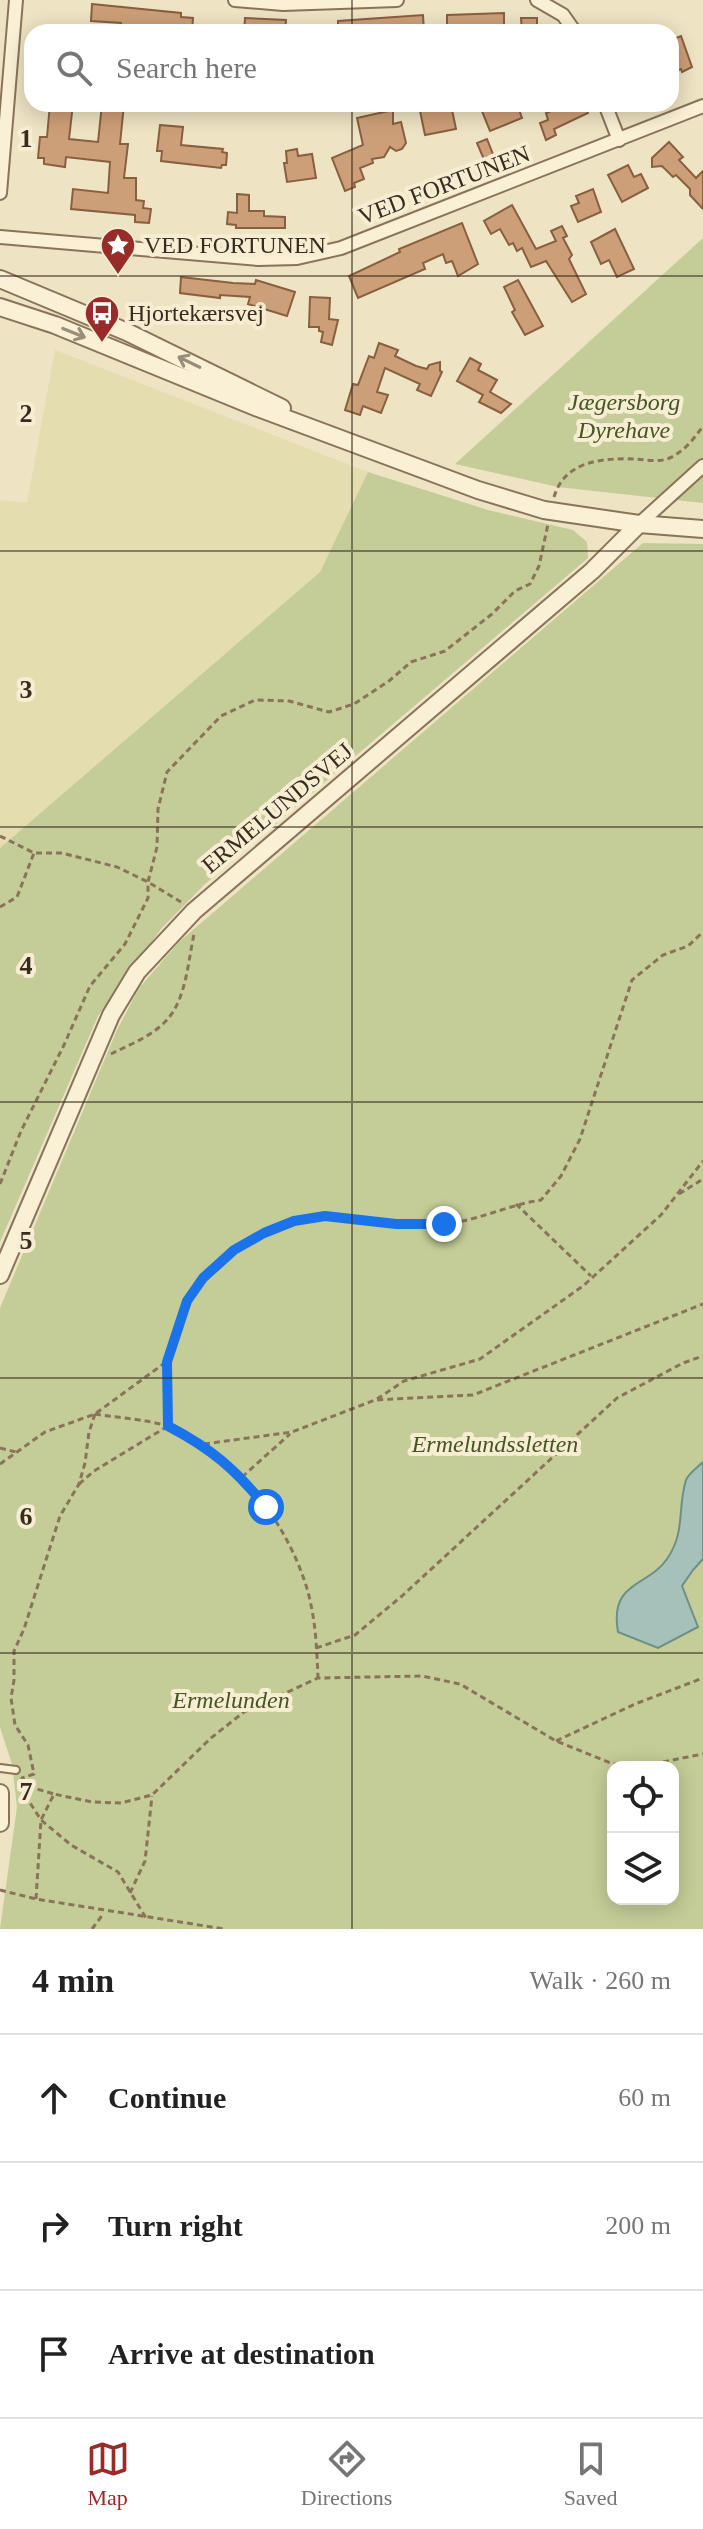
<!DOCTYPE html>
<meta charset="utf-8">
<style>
:root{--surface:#fff;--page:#f6f6f6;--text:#222;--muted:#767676;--line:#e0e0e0;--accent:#982c29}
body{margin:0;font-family:Georgia,serif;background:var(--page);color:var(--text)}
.controls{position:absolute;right:24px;bottom:24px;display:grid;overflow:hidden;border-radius:16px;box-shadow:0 4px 20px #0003}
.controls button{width:72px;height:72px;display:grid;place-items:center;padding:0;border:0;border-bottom:2px solid var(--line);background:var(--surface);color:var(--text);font:40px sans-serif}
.stop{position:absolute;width:24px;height:24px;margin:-18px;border:6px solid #1a73e8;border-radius:50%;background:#fff}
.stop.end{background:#1a73e8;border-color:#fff;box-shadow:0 2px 8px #0008}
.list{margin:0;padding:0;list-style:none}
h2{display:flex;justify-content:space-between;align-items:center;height:104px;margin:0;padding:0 32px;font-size:34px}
h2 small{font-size:26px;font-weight:400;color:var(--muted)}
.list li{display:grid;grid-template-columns:52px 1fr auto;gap:24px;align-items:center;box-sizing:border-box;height:128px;padding:0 32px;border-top:2px solid var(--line)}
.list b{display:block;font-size:30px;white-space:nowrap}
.list em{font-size:26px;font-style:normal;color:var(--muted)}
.icon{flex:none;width:44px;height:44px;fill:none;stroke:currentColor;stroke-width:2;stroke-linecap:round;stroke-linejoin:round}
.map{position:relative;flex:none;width:703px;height:1929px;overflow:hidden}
.search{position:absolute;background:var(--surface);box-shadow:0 4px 20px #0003;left:24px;right:24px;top:24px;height:88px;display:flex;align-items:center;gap:20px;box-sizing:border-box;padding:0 28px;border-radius:24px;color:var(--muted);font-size:30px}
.sheet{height:488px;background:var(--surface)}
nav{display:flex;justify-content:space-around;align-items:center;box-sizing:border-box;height:112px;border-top:2px solid var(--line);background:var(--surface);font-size:22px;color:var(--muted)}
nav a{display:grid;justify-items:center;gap:4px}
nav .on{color:var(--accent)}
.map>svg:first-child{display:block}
</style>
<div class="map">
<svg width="703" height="1929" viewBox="0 0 703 1929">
<rect width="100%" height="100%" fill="#eee3c3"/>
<!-- farmland -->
<polygon fill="#e4ddb0" points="55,350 368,472 320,572 0,848 0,500 27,503"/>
<!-- green -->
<g fill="#c4cc97" fill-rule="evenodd">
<polygon points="703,238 703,503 558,487 455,464"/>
<polygon points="368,472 488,510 573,530 587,542 588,558 204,885 161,929 98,1016 0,1242 0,848 320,572"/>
<path d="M643,543L703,544V1929H0L17,1807L12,1764L0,1727V1308L117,1030L139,988L179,942ZM613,1767H673V1899H613Z"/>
</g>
<!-- water -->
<path fill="#a5c1ba" stroke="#6c8f88" stroke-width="2" d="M703,1462V1559L693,1570L682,1586L698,1627L658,1648L618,1632C609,1581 648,1587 667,1559C686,1531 677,1509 686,1480C689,1473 698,1467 703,1462Z"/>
<!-- building -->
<g fill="#cd9f78" stroke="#885f3f" stroke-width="2">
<polygon points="92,4 181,13 181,17 193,18 192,32 144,31 144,28 121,26 121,23 91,21"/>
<polygon points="504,13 504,26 489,27 489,32 458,32 458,29 447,29 447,15"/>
<polygon points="423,15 424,32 338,32 338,21"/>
<polygon points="245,18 286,20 285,32 244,32"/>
<polygon points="521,18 537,18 537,32 522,32"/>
<polygon points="681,36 692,67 682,72 681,69 674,72 671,65 671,40"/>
<polygon points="50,104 73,104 69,139 98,142 102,104 124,104 120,144 128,144 124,178 136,178 136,200 144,201 143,208 151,209 149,223 135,222 135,215 71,209 73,189 108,193 110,162 66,157 65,167 44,164 44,158 38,158 40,137 47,137"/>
<polygon points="479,104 504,104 505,108 517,104 522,118 490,131"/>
<polygon points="569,104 585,104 588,113 554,129 556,135 546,140 540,123 548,120 546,113"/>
<polygon points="451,105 456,129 425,135 420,111"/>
<polygon points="393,110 393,124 401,122 406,143 402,149 396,151 390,147 384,157 372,159 373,163 360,168 364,179 354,183 355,187 345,191 332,158 363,145 357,118"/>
<polygon points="160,125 183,127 181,145 223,149 222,152 227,153 226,165 222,165 221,168 161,161 162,151 157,151"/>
<polygon points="487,139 500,172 491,176 477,143"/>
<polygon points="669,142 683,157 679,160 696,178 703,171 703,209 690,195 690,189 676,175 673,177 662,166 652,167 652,158"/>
<polygon points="297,149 298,156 312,154 316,178 287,182 284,163 287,163 286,151"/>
<polygon points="628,165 634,177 641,174 648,188 622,202 608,175"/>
<polygon points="593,189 601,212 578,222 571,206 579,203 576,196"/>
<polygon points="237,194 249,195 249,211 264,211 264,216 285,217 285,228 236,228 236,225 227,224 228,212 237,213"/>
<polygon points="512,205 536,249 556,241 551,231 562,226 567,236 563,238 572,255 569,259 586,294 572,302 546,261 531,267 522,248 517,251 513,243 509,245 500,229 491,234 484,221"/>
<polygon points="462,223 478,264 458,276 452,261 446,263 443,254 423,263 425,269 358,298 349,276 400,252 399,249"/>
<polygon points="615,229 634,269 617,277 609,260 601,264 591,242"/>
<polygon points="181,277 233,283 255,284 256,280 295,292 287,316 248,304 250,297 220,295 220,298 180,293"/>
<polygon points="518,280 543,326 525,335 512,312 515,310 504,287"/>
<polygon points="310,297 330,298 329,319 338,320 332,345 321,342 323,332 319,331 319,327 309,327"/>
<polygon points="379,343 398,350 395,356 416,366 427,369 429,365 440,362 440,371 442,372 431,396 417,390 420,384 385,368 377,392 388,395 381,413 363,406 360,415 345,410 353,384 358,385 369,356 374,358"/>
<polygon points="470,358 481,364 478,370 497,380 490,392 511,404 501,413 479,402 483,395 457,381"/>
</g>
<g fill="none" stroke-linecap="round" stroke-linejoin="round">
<!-- service casing -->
<g stroke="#897459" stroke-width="10">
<polyline id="service" points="0,1768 16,1770"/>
</g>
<!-- minor casing -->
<g stroke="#897459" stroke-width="16">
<g id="minor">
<polyline points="235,0 283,4 397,0"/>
<polyline points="537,0 563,15 575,32"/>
<polyline points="605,104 619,140"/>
<polyline points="0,193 16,0"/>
<polyline points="0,237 258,259 297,258 341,248 703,106"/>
<polyline points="639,524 703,466"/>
</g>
</g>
<!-- tertiary casing -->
<g stroke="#897459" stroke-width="20">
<g id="tertiary">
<polyline points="0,279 127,332 282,408"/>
<polyline points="0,307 55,325 258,408 478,490 544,510 639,524 703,529"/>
<polyline points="0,1275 111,1015 137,972 194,911 592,571 639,524"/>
<polyline points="0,1793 0,1823"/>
</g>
</g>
<!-- path -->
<g stroke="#897459" stroke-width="3" stroke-dasharray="6 4" stroke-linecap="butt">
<path d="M554,497C565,460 603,458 636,459C646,460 658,462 667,459C683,453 693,440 703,426"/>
<polyline points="0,836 34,853 62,853 117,867 148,882 181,902"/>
<polyline points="0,907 17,897 34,853"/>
<path d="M111,1054C129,1045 150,1037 165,1022C186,1001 188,962 194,934"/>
<polyline points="0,1184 21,1131 64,1045 90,986 125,944 148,898 148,882 157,847 158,809 167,772 221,716 255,700 289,701 329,712 354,704 389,681 411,662 445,651 492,614 515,591 530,584 539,566 548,524"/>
<polyline points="679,1194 703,1179"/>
<polyline points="516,1204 591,1276"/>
<polyline points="377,1399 404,1381 480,1359 583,1286 661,1215 703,1161"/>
<polyline points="95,1414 89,1432 85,1463 79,1484 60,1516 24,1629 14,1651 14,1680 11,1698 15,1725 28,1745 34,1774 22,1778 25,1795 41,1820 71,1845 118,1872 146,1918"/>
<path d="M95,1414C119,1418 145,1419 167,1426C235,1446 298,1538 311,1605C316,1628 317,1654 318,1678"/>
<polyline points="204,1444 292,1432 375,1400 473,1395 703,1304"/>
<polyline points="0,1448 16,1452"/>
<polyline points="0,1464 45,1432 95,1414 166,1362"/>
<polyline points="242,1477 290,1434"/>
<path d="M79,1484L94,1471L168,1426C168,1405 163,1380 168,1359C172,1341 179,1319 187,1302C208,1257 277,1217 326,1216C343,1216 358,1221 374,1223C396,1225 419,1226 441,1224C476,1222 507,1205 541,1200L561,1176L580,1139L632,980L663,955L688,946L703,932"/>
<polyline points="316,1648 355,1635 402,1596 617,1398 683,1363 703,1356"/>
<polyline points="556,1741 635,1704 703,1678"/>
<polyline points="22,1778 30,1787 54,1794"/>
<polyline points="0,1890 36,1899 224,1929"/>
<polyline points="130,1893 145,1861 152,1796"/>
<polyline points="36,1899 41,1820 54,1794 92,1802 121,1803 152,1795 211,1738 244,1712 318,1678 422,1676 460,1684 556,1741 613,1764 642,1766 703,1754"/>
<polyline points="92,1929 104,1913"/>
</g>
<!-- service -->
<use href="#service" stroke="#f9f0d6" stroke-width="6"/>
<!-- minor -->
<use href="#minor" stroke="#f9f0d6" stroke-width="12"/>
<!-- tertiary -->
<use href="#tertiary" stroke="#f9f0d6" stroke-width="16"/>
</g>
<!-- one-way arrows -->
<defs><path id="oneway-shaft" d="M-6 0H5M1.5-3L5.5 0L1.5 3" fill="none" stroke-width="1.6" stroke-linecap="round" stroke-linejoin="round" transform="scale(2)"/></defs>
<g stroke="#988e7a">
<use href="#oneway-shaft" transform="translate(74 333) rotate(22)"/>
<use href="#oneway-shaft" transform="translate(189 362) rotate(-154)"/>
</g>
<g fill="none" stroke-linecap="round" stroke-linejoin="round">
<!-- route -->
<path stroke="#1a73e8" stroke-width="10" d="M266,1507C235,1469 212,1449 168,1426L167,1362L187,1301L203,1278L234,1250L264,1233L294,1221L325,1216L396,1224H444"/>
</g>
<!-- grid -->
<path fill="none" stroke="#382c1e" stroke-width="2" stroke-opacity="0.55" d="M352,0V32M352,104V1929M0,276H703M0,551H703M0,827H703M0,1102H703M0,1378H703M0,1653H703"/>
<!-- icons -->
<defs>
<g id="sight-pin" transform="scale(1.8)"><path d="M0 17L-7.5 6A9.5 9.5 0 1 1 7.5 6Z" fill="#982c29" stroke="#f6edd2"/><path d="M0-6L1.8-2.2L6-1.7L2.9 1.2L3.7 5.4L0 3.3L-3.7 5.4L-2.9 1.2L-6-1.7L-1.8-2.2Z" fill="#fff"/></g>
<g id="bus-pin" transform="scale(1.8)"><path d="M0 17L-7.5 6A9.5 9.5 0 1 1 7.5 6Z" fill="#982c29" stroke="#f6edd2"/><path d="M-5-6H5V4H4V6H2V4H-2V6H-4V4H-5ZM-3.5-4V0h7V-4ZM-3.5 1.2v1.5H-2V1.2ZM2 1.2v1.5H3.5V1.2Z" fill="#fff"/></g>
</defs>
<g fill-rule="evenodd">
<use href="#sight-pin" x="118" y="245"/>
<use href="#bus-pin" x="102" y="313"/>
</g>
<g text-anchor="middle" stroke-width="8" stroke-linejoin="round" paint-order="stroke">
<!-- street labels -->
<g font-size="24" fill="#382c1e" stroke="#f6edd2">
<text transform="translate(444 185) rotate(-21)" y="8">VED FORTUNEN</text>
<text transform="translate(277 808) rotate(-40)" y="8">ERMELUNDSVEJ</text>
</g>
<!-- poi labels -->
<g font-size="24" fill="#382c1e" stroke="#f6edd2" text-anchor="start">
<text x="144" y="253">VED FORTUNEN</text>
<text x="128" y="321">Hjortekærsvej</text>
</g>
<!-- park labels -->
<g font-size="24" font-style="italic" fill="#475524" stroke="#f6edd2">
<text x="624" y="410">Jægersborg<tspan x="624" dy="28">Dyrehave</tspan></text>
<text x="495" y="1452">Ermelundssletten</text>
<text x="231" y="1708">Ermelunden</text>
</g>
</g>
<g font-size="26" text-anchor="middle" font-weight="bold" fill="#382c1e" stroke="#f6edd2" stroke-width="8" stroke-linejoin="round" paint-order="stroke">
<text x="26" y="147">1</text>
<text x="26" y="422">2</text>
<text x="26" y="698">3</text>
<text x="26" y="974">4</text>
<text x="26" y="1249">5</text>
<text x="26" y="1525">6</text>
<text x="26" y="1800">7</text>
</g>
</svg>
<div class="controls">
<button><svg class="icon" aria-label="locate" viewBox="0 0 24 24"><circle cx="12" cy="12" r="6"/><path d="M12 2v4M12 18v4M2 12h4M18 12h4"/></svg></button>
<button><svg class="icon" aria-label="layers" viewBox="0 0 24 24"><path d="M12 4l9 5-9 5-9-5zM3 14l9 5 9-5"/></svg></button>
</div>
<div class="stop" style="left:266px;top:1507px"></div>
<div class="stop end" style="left:444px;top:1224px"></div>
<div class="search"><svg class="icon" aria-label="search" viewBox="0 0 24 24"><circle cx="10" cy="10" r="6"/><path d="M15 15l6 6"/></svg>Search here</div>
</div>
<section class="sheet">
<h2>4 min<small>Walk · 260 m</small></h2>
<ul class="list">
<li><svg class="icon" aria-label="ahead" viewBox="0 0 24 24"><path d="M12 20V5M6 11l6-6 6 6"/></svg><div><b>Continue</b></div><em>60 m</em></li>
<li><svg class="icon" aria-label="right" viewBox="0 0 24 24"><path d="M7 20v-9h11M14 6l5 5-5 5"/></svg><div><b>Turn right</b></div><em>200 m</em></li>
<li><svg class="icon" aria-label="arrive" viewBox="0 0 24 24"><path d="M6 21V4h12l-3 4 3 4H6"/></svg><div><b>Arrive at destination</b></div></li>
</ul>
</section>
<nav>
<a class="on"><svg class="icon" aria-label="map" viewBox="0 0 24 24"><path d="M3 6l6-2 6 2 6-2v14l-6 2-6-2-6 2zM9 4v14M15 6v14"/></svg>Map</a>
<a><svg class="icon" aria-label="directions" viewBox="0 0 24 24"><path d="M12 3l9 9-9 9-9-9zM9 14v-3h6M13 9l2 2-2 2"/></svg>Directions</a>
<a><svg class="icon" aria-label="saved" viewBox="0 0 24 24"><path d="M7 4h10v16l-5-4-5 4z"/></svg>Saved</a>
</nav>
